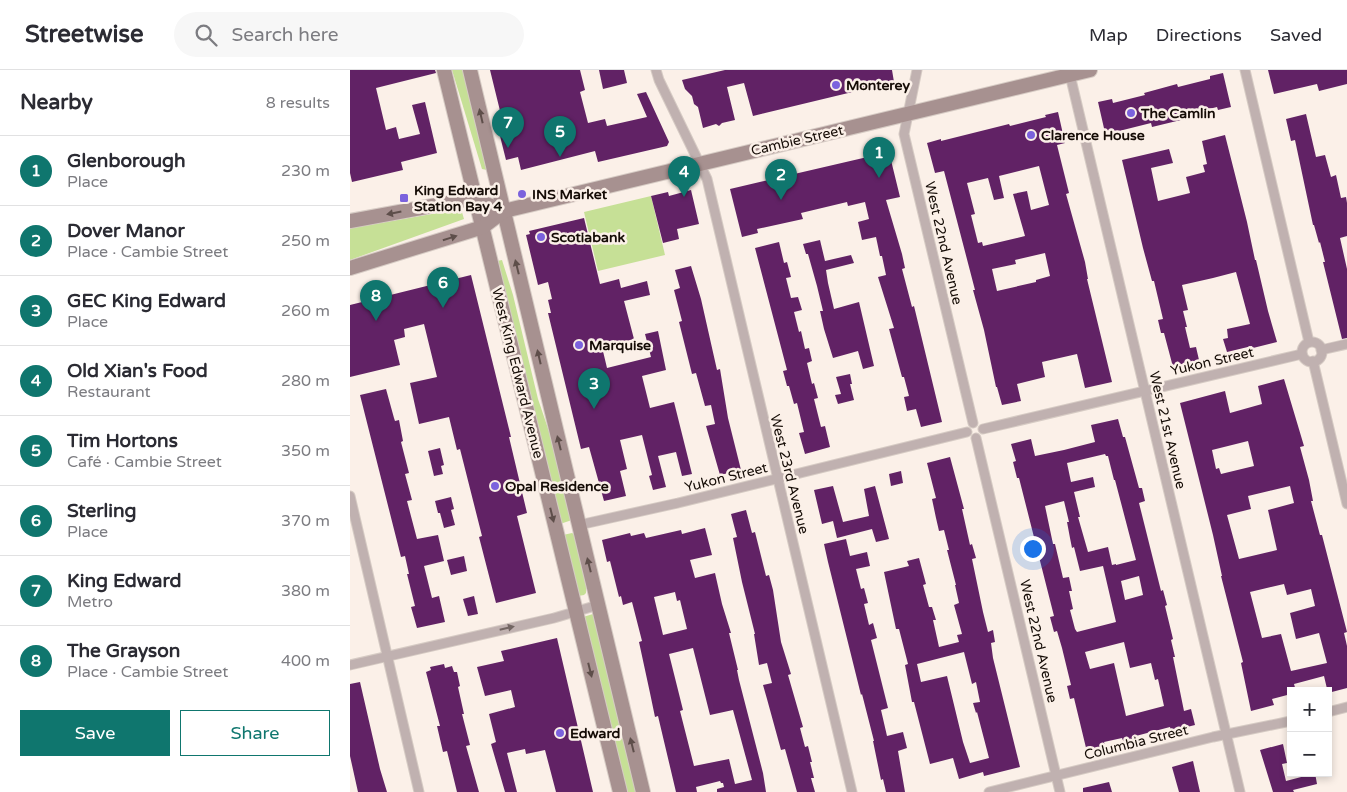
<!DOCTYPE html>
<meta charset="utf-8">
<style>
:root{--surface:#fff;--page:#f7f7f7;--text:#2b2b33;--muted:#7c7c81;--line:#e1e1e2;--accent:#0f766e}
body{margin:0;font-family:"Varela Round",sans-serif;background:var(--page);color:var(--text)}
.controls{position:absolute;right:15px;bottom:15px;display:grid;overflow:hidden;border-radius:0px;box-shadow:0 2px 8px #0003}
.controls button{width:45px;height:45px;display:grid;place-items:center;padding:0;border:0;border-bottom:1px solid var(--line);background:var(--surface);color:var(--text);font:25px sans-serif}
.you{position:absolute;left:682px;top:478px;width:18px;height:18px;margin:-12px;border:4px solid #fff;border-radius:50%;background:#1a73e8;box-shadow:0 0 0 8px #1a73e833}
.badge{display:grid;place-items:center;width:32px;height:32px;border-radius:50%;background:var(--accent);color:#fff;font-size:16px;font-weight:700}
.pin{position:absolute;translate:-50% -41px;filter:drop-shadow(0 1px 2px #0008)}
.pin::after{content:'';position:absolute;top:26px;width:18px;height:15px;background:inherit;clip-path:polygon(0 0,100% 0,50% 100%)}
.list{margin:0;padding:0;list-style:none}
h2{display:flex;justify-content:space-between;align-items:center;height:65px;margin:0;padding:0 20px;font-size:21px}
h2 small{font-size:16px;font-weight:400;color:var(--muted)}
.list li{display:grid;grid-template-columns:32px 1fr auto;gap:15px;align-items:center;box-sizing:border-box;height:70px;padding:0 20px;border-top:1px solid var(--line)}
.list b{display:block;font-size:19px;white-space:nowrap}
.list p{margin:0;font-size:16px;white-space:nowrap;color:var(--muted)}
.list em{font-size:16px;font-style:normal;color:var(--muted)}
.actions{display:flex;gap:10px;padding:15px 20px}
.actions a{flex:1;padding:11px 0;border:1px solid var(--accent);border-radius:0px;text-align:center;font-size:18px;color:var(--accent)}
.actions .main{background:var(--accent);color:#fff}
.icon{flex:none;width:28px;height:28px;fill:none;stroke:currentColor;stroke-width:2;stroke-linecap:round;stroke-linejoin:round}
.map{position:relative;flex:none;width:997px;height:722px;overflow:hidden}
header{display:flex;align-items:center;gap:30px;box-sizing:border-box;height:70px;padding:0 25px;background:var(--surface);border-bottom:1px solid var(--line)}
header strong{font-size:24px}
nav{display:flex;gap:28px;margin-inline-start:auto;font-size:18px}
.search{width:350px;height:45px;background:var(--page);display:flex;align-items:center;gap:12px;box-sizing:border-box;padding:0 18px;border-radius:28px;color:var(--muted);font-size:19px}
main{display:flex}
aside{flex:1;background:var(--surface)}
.map>svg:first-child{display:block}
</style>
<header>
<strong>Streetwise</strong>
<div class="search"><svg class="icon" aria-label="search" viewBox="0 0 24 24"><circle cx="10" cy="10" r="6"/><path d="M15 15l6 6"/></svg>Search here</div>
<nav><a>Map</a><a>Directions</a><a>Saved</a></nav>
</header>
<main>
<aside>
<h2>Nearby<small>8 results</small></h2>
<ul class="list">
<li><span class="badge">1</span><div><b>Glenborough</b><p>Place</p></div><em>230 m</em></li>
<li><span class="badge">2</span><div><b>Dover Manor</b><p>Place · Cambie Street</p></div><em>250 m</em></li>
<li><span class="badge">3</span><div><b>GEC King Edward</b><p>Place</p></div><em>260 m</em></li>
<li><span class="badge">4</span><div><b>Old Xian's Food</b><p>Restaurant</p></div><em>280 m</em></li>
<li><span class="badge">5</span><div><b>Tim Hortons</b><p>Café · Cambie Street</p></div><em>350 m</em></li>
<li><span class="badge">6</span><div><b>Sterling</b><p>Place</p></div><em>370 m</em></li>
<li><span class="badge">7</span><div><b>King Edward</b><p>Metro</p></div><em>380 m</em></li>
<li><span class="badge">8</span><div><b>The Grayson</b><p>Place · Cambie Street</p></div><em>400 m</em></li>
</ul>
<div class="actions"><a class="main">Save</a><a>Share</a></div>
</aside>
<div class="map">
<svg width="997" height="722" viewBox="0 0 997 722">
<rect width="100%" height="100%" fill="#fbf0e8"/>
<!-- green -->
<g fill="#c6e096">
<polygon points="102,0 115,0 138,99 137,100 132,99"/>
<polygon points="301,126 315,185 248,201 234,142"/>
<polygon points="111,139 114,149 0,190 0,158"/>
<polygon points="152,190 163,225 188,329 205,379 222,450 210,454 147,191"/>
<polygon points="222,463 225,465 236,510 236,523 234,525 228,526 213,465"/>
<polygon points="243,544 286,722 278,722 272,709 233,547"/>
</g>
<!-- building -->
<g fill="#612265" fill-rule="evenodd">
<polygon points="0,0 85,0 86,3 26,18 36,60 46,57 49,69 70,64 62,35 75,32 87,83 51,92 53,100 2,112 0,103"/>
<polygon points="140,0 230,0 235,20 230,22 238,53 255,49 257,56 297,47 287,24 296,22 319,72 317,76 248,92 245,81 171,100 168,87 156,90 147,54 153,53"/>
<polygon points="249,0 274,0 277,13 253,19"/>
<polygon points="375,0 542,0 544,12 403,46 394,13 377,17 385,50 372,53 369,56 366,54 353,58 348,37 344,34 342,26 335,19 332,10"/>
<polygon points="918,0 997,0 997,14 969,21 967,14 924,24"/>
<polygon points="873,3 881,37 868,40 867,37 835,45 835,49 802,57 801,53 769,61 770,64 756,67 748,32 762,29 763,33 795,25 794,23 827,14 828,17 860,9 860,6"/>
<path d="M708,42L715,73L707,75L719,123L716,124L735,192L738,209H737L762,312L735,318L727,284L692,292L695,307L667,314L671,331L652,335L647,317H646L634,260L623,220H625L594,101L585,103L577,73L591,69V71L659,54L660,56L696,47L695,45ZM689,96L699,135L681,140L677,121L663,124L675,166L633,176L632,172L628,173L621,145L625,144L617,113L638,108L644,130L654,128L649,106ZM695,183L700,206L686,210V212L647,221L642,199L666,194L665,190Z"/>
<polygon points="956,44 966,87 975,85 981,107 986,105 991,128 996,127 997,133 997,166 990,168 997,199 997,268 992,269 973,192 975,192 970,172 969,173 964,155 963,155 945,70 941,71 936,49"/>
<polygon points="875,65 897,152 905,190 906,190 918,241 927,272 903,278 902,276 877,282 873,269 878,268 877,259 900,254 886,202 863,208 832,215 838,240 833,241 837,257 835,257 840,278 846,277 849,290 823,297 814,263 811,263 808,250 813,249 804,211 802,211 793,178 772,90 819,79 823,93 801,98 808,131 840,123 836,107 855,102 853,95 857,94 852,71"/>
<polygon points="539,82 550,127 536,130 552,184 555,198 552,199 562,237 564,236 592,352 571,357 566,339 557,341 554,327 559,326 554,307 552,307 539,259 544,258 528,207 536,205 532,186 530,186 526,167 512,170 508,152 519,149 515,132 498,136 497,132 451,143 453,149 407,159 408,163 392,167 380,119"/>
<polygon points="341,120 349,154 327,159 329,169 313,173 301,126 318,122 319,126"/>
<polygon points="234,148 250,214 269,209 271,218 297,211 300,225 274,231 284,269 252,277 257,298 301,287 295,264 308,261 316,300 292,306 300,338 324,332 342,404 332,406 326,382 308,386 316,417 303,420 299,406 302,405 292,365 270,370 277,399 270,401 276,426 254,431 239,377 231,379 198,243 201,243 198,230 202,229 198,212 188,215 176,165 180,164 179,161"/>
<polygon points="470,170 475,191 501,185 504,193 476,200 478,213 484,239 509,232 524,296 513,299 508,281 483,288 474,259 470,241 473,241 467,216 458,184 456,184 453,174"/>
<polygon points="429,172 434,193 437,192 441,207 436,208 441,228 448,227 452,240 444,242 449,262 451,261 455,279 459,278 462,291 457,293 462,314 464,313 468,328 464,329 471,357 475,356 480,377 455,384 449,363 454,362 447,333 444,334 439,316 437,316 433,301 437,300 405,178"/>
<polygon points="341,196 351,229 367,300 370,299 378,348 391,400 370,405 356,356 365,354 361,335 355,336 346,303 342,304 329,252 332,251 324,220 330,218 325,200"/>
<polygon points="121,205 161,367 159,367 177,443 167,446 186,523 146,533 129,467 132,466 110,379 107,380 99,347 69,354 60,313 87,307 74,254 54,259 55,267 44,270 50,295 0,307 0,235"/>
<polygon points="500,304 502,314 500,314 504,330 488,334 485,325 491,324 486,307"/>
<path d="M934,309L954,376L950,377L959,410L963,431H961L970,465H972L997,562L994,563L997,576V618L978,623L974,606L944,614L946,621H941V624L922,629L924,635L901,641L891,593L893,592L871,506H872L863,465L830,333L875,321L880,343L912,334L908,316ZM898,371L904,396L871,404L869,398L866,399L862,380ZM940,416L944,433L918,440L927,480L889,489L877,445L901,439L898,426ZM934,514L937,525L961,519L965,536L940,543L946,569L969,563L977,593L941,601L931,564L912,568L900,522Z"/>
<polygon points="36,319 44,348 45,351 49,350 53,371 51,372 59,403 55,404 62,430 57,431 67,469 88,465 94,491 74,496 82,528 89,526 95,552 67,558 61,537 65,536 57,504 59,504 55,486 51,487 10,325"/>
<path d="M768,349L773,367H775L789,418H792L795,431L789,433L811,521L813,520L817,535L815,536L823,569L821,570L825,587H823L834,641L841,639L845,655L821,661L820,657L782,667L783,671L774,673L772,668L754,672L756,678L737,682L724,628L720,629L717,616L721,615L712,578L707,561L704,562L700,547L704,546L669,408H667L663,392L666,391L661,374L681,369L685,386L714,380L745,372L741,355ZM755,384L756,386H758L764,410H765L786,490L766,495V494L762,495L758,477L738,482L728,447H730L724,422L745,417L743,407L721,412L717,393ZM714,431L719,452H717L720,468L722,478L724,477L730,501L753,496L766,552L727,562L725,559L720,540L723,539L719,521H722L719,507L713,508L705,474H703L695,436ZM789,506L793,525L775,530L771,511ZM774,572L780,598L801,593L805,610L808,609L814,636L776,646L764,593L740,599L735,582Z"/>
<polygon points="90,378 94,395 91,396 93,404 84,406 78,381"/>
<path d="M600,387L614,439H612L620,475L622,474L626,488L622,489L633,542L638,562L643,560L645,572L641,573L643,588L670,697L634,706L633,702L609,709L603,688L580,694L564,632H562L555,595L558,594L549,559H546L534,502L559,496L557,491L569,488L576,514L573,515L579,537H582L586,550H583L589,577L609,572L607,565L612,564L604,535L609,533L605,515H606L597,480H599L594,460L589,461L586,448L582,429L586,428L577,393ZM614,582L622,614L626,612L630,632L623,633L626,643L627,642L639,688L620,693L613,672L597,606L571,612L567,594Z"/>
<polygon points="551,401 553,413 541,416 539,404"/>
<polygon points="483,416 493,452 519,446 514,419 525,416 539,469 526,472 522,459 487,468 483,451 472,454 464,420"/>
<polygon points="101,427 104,439 101,440 105,455 94,458 90,443 88,443 85,431"/>
<polygon points="396,440 402,463 405,462 416,506 419,505 423,520 431,572 441,604 438,605 453,657 450,658 455,677 458,676 462,692 460,692 464,708 461,708 465,722 447,722 435,679 431,680 417,629 413,615 422,613 417,593 409,595 404,564 405,564 392,512 383,468 387,467 381,444"/>
<path d="M355,458L362,485L340,490L345,508L365,503L372,534L381,563H379L388,600H387L389,610L413,703L416,722H367V719L374,717L373,713H371L370,711L346,717L347,722H326L308,646L305,647L300,623L289,572L292,571L282,532L273,535L271,526L269,527L260,491L257,492L252,470L280,463L281,466L294,463L296,468L331,460L332,464ZM325,522L327,531L330,530L337,559L313,565L304,527ZM343,578L360,645L383,640L402,710L385,714L379,689L344,696L330,641L333,640L319,584Z"/>
<polygon points="496,469 500,486 517,482 520,496 506,499 511,519 514,518 518,533 514,534 519,555 523,553 527,568 521,570 538,638 531,640 537,666 553,662 557,678 548,681 555,722 536,722 533,709 531,710 523,671 524,671 512,624 511,625 478,492 474,474"/>
<polygon points="114,486 117,501 101,505 97,490"/>
<polygon points="124,526 128,544 118,546 113,529"/>
<polygon points="207,568 243,722 206,722 195,680 176,684 175,679 157,683 167,722 155,722 141,674 146,672 139,644 165,637 161,620 135,626 127,597 154,591 151,581"/>
<polygon points="94,594 95,598 102,596 104,602 107,602 110,616 108,617 114,644 112,644 120,675 116,676 129,722 107,722 97,681 93,682 87,656 90,656 76,602 81,600 80,597"/>
<polygon points="10,612 30,699 37,722 8,722 0,686 0,614"/>
<polygon points="933,674 937,693 932,694 936,711 955,706 954,703 965,703 967,714 943,720 944,722 923,722 910,680"/>
<polygon points="843,691 850,722 829,722 822,697"/>
<polygon points="759,712 762,722 733,722 733,718"/>
</g>
<g fill="none" stroke-linecap="round" stroke-linejoin="round">
<!-- street casing -->
<g stroke="#d6cbc4" stroke-width="11">
<g id="street">
<polyline points="306,0 309,10 357,109 502,722"/>
<polyline points="567,0 554,64 623,353"/>
<polyline points="895,0 959,272"/>
<polyline points="720,5 890,722"/>
<circle cx="962" cy="282" r="10"/>
<polyline points="971,280 997,274"/>
<polyline points="963,291 997,434"/>
<polyline points="633,359 952,284"/>
<polyline points="626,368 710,722"/>
<polyline points="0,426 69,722"/>
<polyline points="229,455 328,433 617,362"/>
<polyline points="0,595 204,548 248,535"/>
<polyline points="978,642 997,637"/>
<polyline points="639,722 863,667 941,651"/>
</g>
</g>
<!-- secondary casing -->
<g stroke="#d6cbc4" stroke-width="16">
<g id="secondary">
<polyline points="94,0 270,722"/>
<polyline points="120,0 293,722"/>
<polyline points="0,151 114,130 126,130 154,141"/>
<polyline points="0,198 133,157 154,141 740,0"/>
</g>
</g>
<!-- street -->
<use href="#street" stroke="#c0b1b0" stroke-width="9"/>
<!-- secondary -->
<use href="#secondary" stroke="#a79190" stroke-width="14"/>
</g>
<!-- one-way arrows -->
<defs><path id="oneway-solid" d="M-6-.8H1V-3.2L6.5 0L1 3.2V.8H-6Z" transform="scale(1.25)"/></defs>
<g fill="#5e4e4a">
<use href="#oneway-solid" transform="translate(131 46) rotate(-103)"/>
<use href="#oneway-solid" transform="translate(44 143) rotate(169)"/>
<use href="#oneway-solid" transform="translate(100 168) rotate(-18)"/>
<use href="#oneway-solid" transform="translate(167 197) rotate(-104)"/>
<use href="#oneway-solid" transform="translate(189 287) rotate(-103)"/>
<use href="#oneway-solid" transform="translate(209 373) rotate(-104)"/>
<use href="#oneway-solid" transform="translate(202 445) rotate(76)"/>
<use href="#oneway-solid" transform="translate(239 495) rotate(-104)"/>
<use href="#oneway-solid" transform="translate(240 600) rotate(76)"/>
<use href="#oneway-solid" transform="translate(282 675) rotate(-104)"/>
</g>
<use fill="#736663" href="#oneway-solid" transform="translate(157 558) rotate(-13)"/>
<!-- markers -->
<g fill="#7b62dd" stroke="#fbf0e8" stroke-width="2">
<circle cx="486" cy="15" r="5"/>
<circle cx="781" cy="43" r="5"/>
<circle cx="681" cy="65" r="5"/>
<circle cx="172" cy="124" r="5"/>
<rect x="49" y="123" width="10" height="10" rx="2.5"/>
<circle cx="191" cy="167" r="5"/>
<circle cx="229" cy="275" r="5"/>
<circle cx="145" cy="416" r="5"/>
<circle cx="210" cy="663" r="5"/>
</g>
<g text-anchor="middle" stroke-width="5" stroke-linejoin="round" paint-order="stroke">
<!-- poi labels -->
<g font-size="14" font-weight="bold" fill="#140b05" stroke="#fbf0e8" text-anchor="start">
<text x="496" y="20">Monterey</text>
<text x="791" y="48">The Camlin</text>
<text x="691" y="70">Clarence House</text>
<text x="64" y="125">King Edward<tspan x="64" dy="16">Station Bay 4</tspan></text>
<text x="182" y="129">INS Market</text>
<text x="201" y="172">Scotiabank</text>
<text x="239" y="280">Marquise</text>
<text x="155" y="421">Opal Residence</text>
<text x="220" y="668">Edward</text>
</g>
<!-- street labels -->
<g font-size="14" fill="#140b05" stroke="#fbf0e8">
<text transform="translate(447 70) rotate(-13)" y="5">Cambie Street</text>
<text transform="translate(594 173) rotate(77)" y="5">West 22nd Avenue</text>
<text transform="translate(862 291) rotate(-13)" y="5">Yukon Street</text>
<text transform="translate(168 303) rotate(76)" y="5">West King Edward Avenue</text>
<text transform="translate(818 360) rotate(77)" y="5">West 21st Avenue</text>
<text transform="translate(440 404) rotate(76)" y="5">West 23rd Avenue</text>
<text transform="translate(376 407) rotate(-14)" y="5">Yukon Street</text>
<text transform="translate(689 571) rotate(77)" y="5">West 22nd Avenue</text>
<text transform="translate(786 672) rotate(-14)" y="5">Columbia Street</text>
</g>
</g>
</svg>
<div class="controls">
<button>+</button>
<button>−</button>
</div>
<div class="you"></div>
<div class="pin badge" style="left:529px;top:108px">1</div>
<div class="pin badge" style="left:431px;top:130px">2</div>
<div class="pin badge" style="left:244px;top:339px">3</div>
<div class="pin badge" style="left:334px;top:127px">4</div>
<div class="pin badge" style="left:210px;top:87px">5</div>
<div class="pin badge" style="left:93px;top:238px">6</div>
<div class="pin badge" style="left:158px;top:78px">7</div>
<div class="pin badge" style="left:26px;top:251px">8</div>
</div>
</main>
